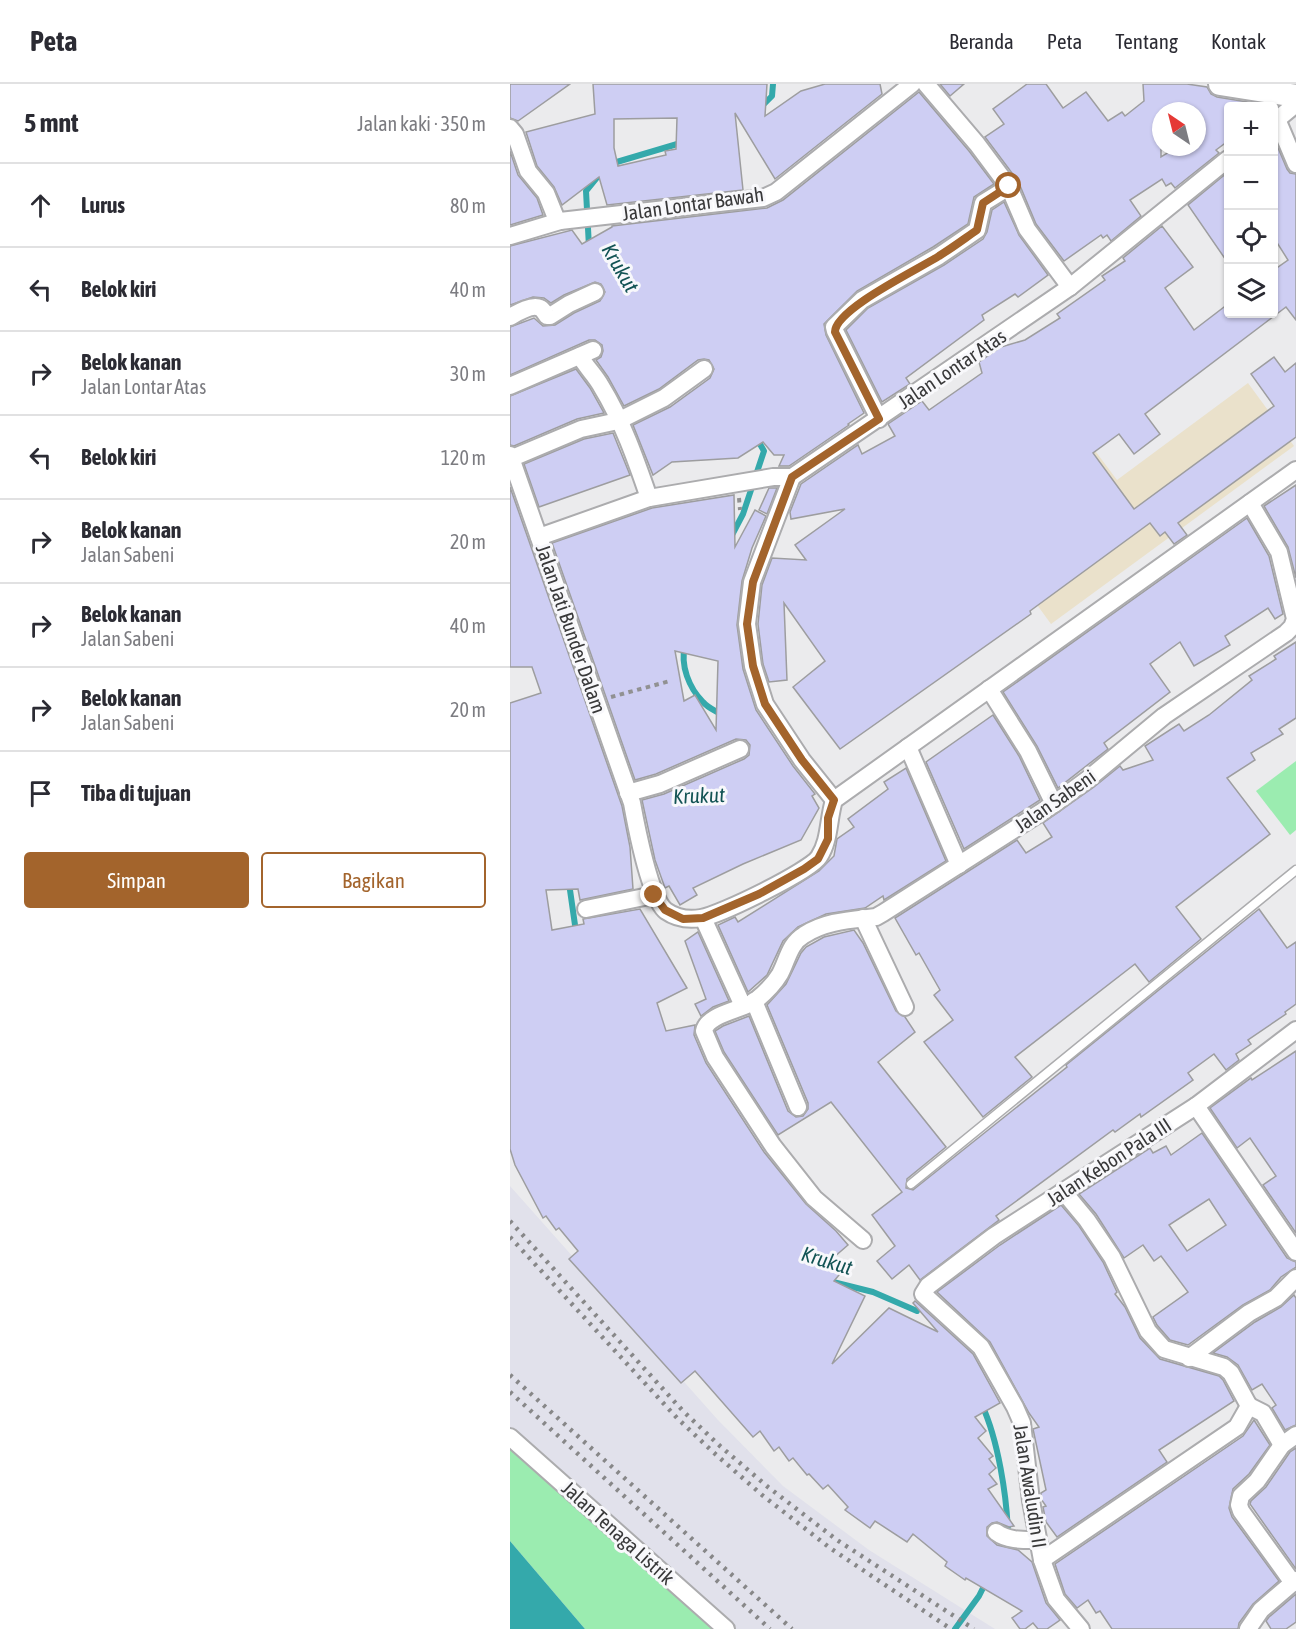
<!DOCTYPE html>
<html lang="id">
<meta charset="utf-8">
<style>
:root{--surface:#fff;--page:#f2f2f3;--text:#2b2b33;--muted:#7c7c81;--line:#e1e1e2;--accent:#a3642c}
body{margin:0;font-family:"Asap Condensed",sans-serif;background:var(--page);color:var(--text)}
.controls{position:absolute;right:18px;top:18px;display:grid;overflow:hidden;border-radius:6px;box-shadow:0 2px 4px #0004}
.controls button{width:54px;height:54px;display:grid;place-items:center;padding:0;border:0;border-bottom:2px solid var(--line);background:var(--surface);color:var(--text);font:30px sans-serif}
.compass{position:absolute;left:642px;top:18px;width:54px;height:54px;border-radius:50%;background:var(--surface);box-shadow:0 2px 4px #0004;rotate:325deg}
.stop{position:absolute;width:18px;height:18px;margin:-14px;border:4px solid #a3642c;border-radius:50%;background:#fff}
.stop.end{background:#a3642c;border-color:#fff;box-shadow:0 2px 6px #0008}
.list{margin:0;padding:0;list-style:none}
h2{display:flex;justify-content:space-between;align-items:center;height:78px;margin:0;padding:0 24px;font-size:26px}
h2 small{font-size:20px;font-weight:400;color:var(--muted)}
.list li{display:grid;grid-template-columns:39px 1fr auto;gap:18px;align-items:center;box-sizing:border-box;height:84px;padding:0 24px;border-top:2px solid var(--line)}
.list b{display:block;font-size:22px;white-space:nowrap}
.list p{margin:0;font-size:20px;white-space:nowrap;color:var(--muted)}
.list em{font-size:20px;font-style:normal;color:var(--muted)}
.actions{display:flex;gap:12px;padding:18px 24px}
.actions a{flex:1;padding:14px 0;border:2px solid var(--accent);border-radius:6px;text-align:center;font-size:21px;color:var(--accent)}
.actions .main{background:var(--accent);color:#fff}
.icon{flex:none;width:33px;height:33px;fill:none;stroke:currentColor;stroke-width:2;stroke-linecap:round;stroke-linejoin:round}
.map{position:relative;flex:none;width:786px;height:1545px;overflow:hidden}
header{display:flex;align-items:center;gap:36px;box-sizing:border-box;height:84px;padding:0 30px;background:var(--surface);border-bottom:2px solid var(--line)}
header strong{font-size:28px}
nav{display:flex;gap:33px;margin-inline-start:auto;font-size:21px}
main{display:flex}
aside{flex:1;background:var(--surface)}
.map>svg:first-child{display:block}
</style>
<header>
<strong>Peta</strong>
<nav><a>Beranda</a><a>Peta</a><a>Tentang</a><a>Kontak</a></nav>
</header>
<main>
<aside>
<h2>5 mnt<small>Jalan kaki · 350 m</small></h2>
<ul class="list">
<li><svg class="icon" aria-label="ahead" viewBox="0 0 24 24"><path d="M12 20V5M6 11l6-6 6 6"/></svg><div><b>Lurus</b></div><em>80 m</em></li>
<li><svg class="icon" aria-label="left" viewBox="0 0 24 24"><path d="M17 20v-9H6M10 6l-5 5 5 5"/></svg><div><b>Belok kiri</b></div><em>40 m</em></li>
<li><svg class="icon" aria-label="right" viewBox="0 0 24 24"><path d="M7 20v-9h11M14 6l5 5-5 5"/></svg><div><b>Belok kanan</b><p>Jalan Lontar Atas</p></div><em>30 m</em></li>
<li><svg class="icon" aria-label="left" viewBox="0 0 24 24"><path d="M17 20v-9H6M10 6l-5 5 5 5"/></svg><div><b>Belok kiri</b></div><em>120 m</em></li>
<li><svg class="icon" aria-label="right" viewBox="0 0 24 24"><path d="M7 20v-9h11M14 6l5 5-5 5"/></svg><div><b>Belok kanan</b><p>Jalan Sabeni</p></div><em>20 m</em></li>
<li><svg class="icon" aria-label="right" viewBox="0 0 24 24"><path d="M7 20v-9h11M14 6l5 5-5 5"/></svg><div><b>Belok kanan</b><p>Jalan Sabeni</p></div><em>40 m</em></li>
<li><svg class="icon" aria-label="right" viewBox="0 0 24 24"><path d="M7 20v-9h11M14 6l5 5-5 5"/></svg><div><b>Belok kanan</b><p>Jalan Sabeni</p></div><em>20 m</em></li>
<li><svg class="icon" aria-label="arrive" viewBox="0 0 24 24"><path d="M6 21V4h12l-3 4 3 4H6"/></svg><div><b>Tiba di tujuan</b></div></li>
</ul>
<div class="actions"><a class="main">Simpan</a><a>Bagikan</a></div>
</aside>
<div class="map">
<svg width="786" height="1545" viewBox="0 0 786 1545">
<rect width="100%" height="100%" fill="#ebebed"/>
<!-- commercial -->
<polygon fill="#eae1cb" points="738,299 784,362 541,540 453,419 565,340 607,396"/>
<!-- built -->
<polygon fill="#e1e1eb" points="0,1102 208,1336 273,1402 359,1466 485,1545 212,1545 0,1348"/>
<!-- green -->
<g fill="#9becb0">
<polygon points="786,677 786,746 780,751 746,707"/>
<polygon points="0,1348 212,1545 75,1545 0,1457"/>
</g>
<!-- water -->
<polygon fill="#34a9ab" points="0,1457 75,1545 0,1545"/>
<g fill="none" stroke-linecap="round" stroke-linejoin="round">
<!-- stream -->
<g stroke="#34a9ab" stroke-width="6">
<polyline points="250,24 262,12 263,0"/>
<polyline points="100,80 174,58"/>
<polyline points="79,163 76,107 89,91"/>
<polyline points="222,451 233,430 254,367 247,355"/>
<path d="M175,562C170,581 179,604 193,618C198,624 206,627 212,631"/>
<polyline points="59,799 66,848"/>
<polyline points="323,1198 363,1208 407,1227"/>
<path d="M472,1321C488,1356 497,1412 498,1451"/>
<polyline points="445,1545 469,1512 476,1498"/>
</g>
</g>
<!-- building -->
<g fill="#cecef3" stroke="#9d9d9f" stroke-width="1.5" fill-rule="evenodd">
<polygon points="0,0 60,0 8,37 0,34"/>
<path d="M83,0H257L255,32L291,7L315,0H370L372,10L265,95L225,29L233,106L97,121L89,93L52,121L44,103L27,82L16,48L85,30ZM167,34L166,65L155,67L156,71L108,82L104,64V35Z"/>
<polygon points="430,0 454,0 440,12"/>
<path d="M517,0H536L553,24L576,8L598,37L612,28L615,32L634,17L633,0H677L697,3L701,10L707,13L762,22H718V57L706,66L709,69L665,104L661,99L656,102L652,95L620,116L631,132L601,157L597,151L593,154L591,151L554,177L526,140L508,97L475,53L494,40L483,25ZM651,27H687V63H667L651,73Z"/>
<polygon points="409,8 459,67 484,100 464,113 458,140 423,163 347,207 314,240 316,251 354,329 338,340 339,341 279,382 269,382 274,371 264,371 253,358 228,374 162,378 143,391 123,341 160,323 200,294 204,285 199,276 194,275 188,276 149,305 114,322 98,293 86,276 91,273 93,267 92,261 85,256 79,256 0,291 0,243 24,234 33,242 45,241 64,229 90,217 95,208 91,200 85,198 54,211 41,219 34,214 23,213 0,221 0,162 62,146 72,160 102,143 102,142 257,124 273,116"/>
<polygon points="766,59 777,85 780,89 786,90 786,236 776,223 635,330 650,350 624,370 609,350 583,369 624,425 764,322 741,290 764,273 775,288 786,279 786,353 668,439 677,451 664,460 655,448 650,452 640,439 520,527 521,530 330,665 283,603 315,577 274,519 277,596 259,598 253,580 248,540 252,501 262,474 296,476 285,461 335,425 281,435 280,428 291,400 348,361 352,370 385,352 378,340 412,317 419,326 472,289 469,278 491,263 515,256 550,234 547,230 595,196 592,192 615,177 613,174 652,142 683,183 655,204 684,246 718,220 718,230 764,230 764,186 778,176 764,154 764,61"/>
<polygon points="0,67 8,91 27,114 33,131 0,141"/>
<polygon points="718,88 718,179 678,121"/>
<polygon points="494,118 509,151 538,191 508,213 505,210 472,231 474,236 396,294 400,300 372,318 336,246 358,224 434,181 473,155 477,148 482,126"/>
<polygon points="66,285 80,304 94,329 67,335 4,362 0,361 0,312"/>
<polygon points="103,349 120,391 29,423 14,380 74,355"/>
<polygon points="786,401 786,494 778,463 754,422"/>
<polygon points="0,403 112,722 120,763 123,805 70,816 68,805 36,806 42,846 74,840 73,835 130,825 177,904 147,919 156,947 185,941 184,951 196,979 254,1068 296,1120 326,1147 338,1161 323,1174 334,1185 324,1197 355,1212 322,1280 379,1224 428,1248 403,1219 405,1217 463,1270 490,1319 465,1333 476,1347 468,1354 483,1372 479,1375 486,1384 479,1390 487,1400 478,1405 504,1442 499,1443 487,1438 482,1439 477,1443 477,1452 487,1461 508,1466 522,1478 536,1519 550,1536 537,1545 528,1545 523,1539 515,1545 510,1545 502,1534 512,1527 456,1494 455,1496 435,1482 437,1478 403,1450 397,1458 365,1437 360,1444 335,1426 338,1423 318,1401 313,1405 299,1390 297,1391 283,1374 279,1377 269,1363 264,1367 250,1347 243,1353 185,1287 171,1299 59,1175 68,1167 49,1144 46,1146 36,1132 33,1134 5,1081 0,1065 0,619 31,609 22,583 0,583"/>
<polygon points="259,404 267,404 257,430 249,426"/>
<path d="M224,411L225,463L245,426L256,432L242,464L232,497L227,541L233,585L246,626L283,682L305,710L302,712L309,724L291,756L233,780L183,804L187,811L170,821L159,802L155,804L145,776L132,716L154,710L234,675L239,671L240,661L236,656L226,655L146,690L125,696L42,459L142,424ZM165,567L208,577L206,646L185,611L174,617Z"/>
<polygon points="737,434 759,472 773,530 765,535 758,524 715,552 720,561 684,582 670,558 640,580 660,608 594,659 598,665 548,704 527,662 493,608"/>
<polygon points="786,558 786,634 769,645 773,650 741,669 745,676 717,694 760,750 666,823 691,855 639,898 625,880 505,973 522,993 473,1033 414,958 443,936 424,911 430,906 409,869 406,871 385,834 507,756 516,769 542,753 533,739 584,703 610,682 613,686 643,676 635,662 669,640 674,647 699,631 742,596 739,592 766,575 764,572"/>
<polygon points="483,631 509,672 530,716 454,765 416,678"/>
<polygon points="396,684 436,777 374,816 373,812 355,824 316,830 288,843 273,857 257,891 238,908 208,841 225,833 228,838 309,787 324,772 327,755 344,743 338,735 378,705 374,698"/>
<polygon points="749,825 777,864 786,858 786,920 775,928 776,930 738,956 741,960 726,970 729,976 716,986 704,970 678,989 683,996 631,1033 630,1030 605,1048 603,1046 486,1132 489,1136 410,1196 399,1181 382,1195 367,1177 385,1162 362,1131 392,1108 321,1018 268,1051 214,968 205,947 213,942 239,932 278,1027 286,1033 293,1032 298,1025 298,1019 257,921 276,900 291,869 296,863 314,853 344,846 353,859 386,927 395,933 405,948 368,978 436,1063 397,1095 396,1104 403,1106 557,983 556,981"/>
<polygon points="188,848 219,917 203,923 191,932 185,920 196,915 175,857"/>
<polygon points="786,967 786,1149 753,1101 766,1092 740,1054 727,1064 700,1024 741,994 742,996"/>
<path d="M692,1049L777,1174L786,1178V1183L771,1193L760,1206L733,1221L678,1261L660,1256L647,1241L643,1233L678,1208L651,1172L644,1177L633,1161L614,1174L586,1130L569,1110L640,1064L643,1069L656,1062L661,1071ZM699,1115L716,1141L677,1167L659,1141Z"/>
<polygon points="551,1121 569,1142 593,1178 607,1208 605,1210 615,1223 630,1254 650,1275 709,1292 713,1296 724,1317 649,1366 657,1378 547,1453 536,1438 533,1423 536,1422 531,1415 531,1409 536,1406 523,1345 529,1343 519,1329 480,1258 427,1208 490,1161"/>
<polygon points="784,1211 786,1214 786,1341 775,1346 762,1324 766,1321 752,1300 742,1306 728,1281 717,1273 703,1269 745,1238 771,1223"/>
<polygon points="744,1336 760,1361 739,1390 723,1405 719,1424 722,1433 769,1497 743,1520 729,1539 728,1545 602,1545 590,1527 586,1529 578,1516 567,1524 555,1510 545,1480 733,1352"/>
<polygon points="786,1364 786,1485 740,1420 741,1417 756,1403 780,1368"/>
<polygon points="786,1510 786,1538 776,1545 761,1545 756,1537 759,1533"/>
</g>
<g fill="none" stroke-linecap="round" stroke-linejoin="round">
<!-- lane casing -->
<g stroke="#acacae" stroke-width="11">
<polyline id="lane" points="401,1100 786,786"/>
</g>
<!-- street casing -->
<g stroke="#acacae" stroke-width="20">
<g id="street">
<polyline points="416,0 467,60 499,103 517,145 560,203"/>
<polyline points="767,35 786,80"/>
<polyline points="764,38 786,20"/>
<polyline points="0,44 5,50 18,87 36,109 46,134 50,137"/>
<polyline points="0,152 50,137 253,114 266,108 402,0"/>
<path d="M0,233C7,229 22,220 30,224C32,224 36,231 37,232H40L59,220L85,208"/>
<path d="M70,272C76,283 85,291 91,302C112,336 126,376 139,414"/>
<polyline points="0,302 83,266"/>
<polyline points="369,335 325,247 324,243 352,216 429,172 467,146 473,119 499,103"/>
<path d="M0,371L122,719C126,741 140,815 156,827C166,834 179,836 191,834C210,831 300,787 309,773C320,756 318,736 324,716L786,386"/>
<polyline points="0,375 71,345 108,337 154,314 194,285"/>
<polyline points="282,393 242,498 237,540 243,582 255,620 292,676 324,716"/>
<polyline points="29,453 139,414 263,393 282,393 560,203 718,75"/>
<polyline points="479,605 518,667 544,720"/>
<polyline points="398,663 449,781"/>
<polyline points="118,709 150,700 230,665"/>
<polyline points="76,825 144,811"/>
<polyline points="193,834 233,922"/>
<polyline points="353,834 395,923"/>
<polyline points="244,917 288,1023"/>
<polyline points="686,1022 786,1168"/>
<polyline points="553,1107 577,1136 602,1173 638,1247 654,1265 714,1283 721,1289 739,1322"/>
<path d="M353,1156L304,1114L263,1062L205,973L194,947C197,930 232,926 245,917C254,910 264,900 270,890C278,875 279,860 294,851C315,837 341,836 366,833L373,829L544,720L578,695L654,632L776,549L782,543L785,535L769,468L740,419"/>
<polyline points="679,1274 739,1229 766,1214 786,1194"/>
<polyline points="0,1353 216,1545"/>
<path d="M486,1448C498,1457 514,1456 528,1456"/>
<polyline points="532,1476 727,1343 739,1322 753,1329 772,1361"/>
<polyline points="783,1499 731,1427 729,1421 731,1412 747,1397 772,1361 786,1351"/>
<polyline points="571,1545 546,1515 532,1476 521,1417 512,1339 505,1323 471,1263 413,1210 418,1202 484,1152 686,1022 786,946"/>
<polyline points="738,1545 751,1526 786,1496"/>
</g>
</g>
<!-- secondary casing -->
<g stroke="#acacae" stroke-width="26">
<polyline id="secondary" points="710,0 786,12"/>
</g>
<!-- path -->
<g stroke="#919192" stroke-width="4" stroke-dasharray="4.5 4.5" stroke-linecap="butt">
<polyline points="229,414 230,426"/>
<polyline points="101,613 160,597"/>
</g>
<!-- lane -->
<use href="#lane" stroke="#fff" stroke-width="8"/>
<!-- street -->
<use href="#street" stroke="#fff" stroke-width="16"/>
<!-- secondary -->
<use href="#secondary" stroke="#fff" stroke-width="22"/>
<!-- rail -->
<g stroke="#878788" stroke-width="4.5" stroke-dasharray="3 6" stroke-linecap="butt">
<polyline points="0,1137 173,1327 210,1362 258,1403 327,1456 464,1545"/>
<polyline points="0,1153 167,1334 203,1368 252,1411 320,1464 441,1545"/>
<polyline points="0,1291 282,1545"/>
<polyline points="0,1308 260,1545"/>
</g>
</g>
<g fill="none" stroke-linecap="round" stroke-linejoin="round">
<!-- route -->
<path stroke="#a3642c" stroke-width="8" d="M144,811L155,826L173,835L193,834L249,810L294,785L308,775L318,755V734L324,716L292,676L255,620L243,582L237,540L243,498L282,393L369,335L325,248C325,225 409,185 429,172C442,164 454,155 467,146L473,119L499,102"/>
</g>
<g text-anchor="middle" stroke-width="6" stroke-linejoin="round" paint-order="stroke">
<!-- street labels -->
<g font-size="20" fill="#39393a" stroke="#f8f8fb">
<text transform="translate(183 120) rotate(-8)" y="7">Jalan Lontar Bawah</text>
<text transform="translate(442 285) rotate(-34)" y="7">Jalan Lontar Atas</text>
<text transform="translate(61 545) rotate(71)" y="7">Jalan Jati Bunder Dalam</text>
<text transform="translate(545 717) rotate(-35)" y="7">Jalan Sabeni</text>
<text transform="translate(599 1078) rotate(-33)" y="7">Jalan Kebon Pala III</text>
<text transform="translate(520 1402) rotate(81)" y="7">Jalan Awaludin II</text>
<text transform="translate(108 1449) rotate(42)" y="7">Jalan Tenaga Listrik</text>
</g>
<!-- water labels -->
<g font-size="21" font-style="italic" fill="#125354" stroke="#f8f8fb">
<text transform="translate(110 184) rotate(60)" y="7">Krukut</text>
<text transform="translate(189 712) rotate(-2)" y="7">Krukut</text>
<text transform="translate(317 1177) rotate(17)" y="7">Krukut</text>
</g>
</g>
</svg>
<div class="controls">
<button>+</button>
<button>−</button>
<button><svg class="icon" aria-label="locate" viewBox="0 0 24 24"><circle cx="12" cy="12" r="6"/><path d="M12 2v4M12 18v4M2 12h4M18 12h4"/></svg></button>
<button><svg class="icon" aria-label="layers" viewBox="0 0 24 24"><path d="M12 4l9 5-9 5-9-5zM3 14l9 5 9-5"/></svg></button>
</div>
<svg class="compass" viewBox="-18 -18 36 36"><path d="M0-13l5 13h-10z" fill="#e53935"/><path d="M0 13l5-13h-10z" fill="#7c7c81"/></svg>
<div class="stop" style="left:499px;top:102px"></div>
<div class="stop end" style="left:144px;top:811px"></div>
</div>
</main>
